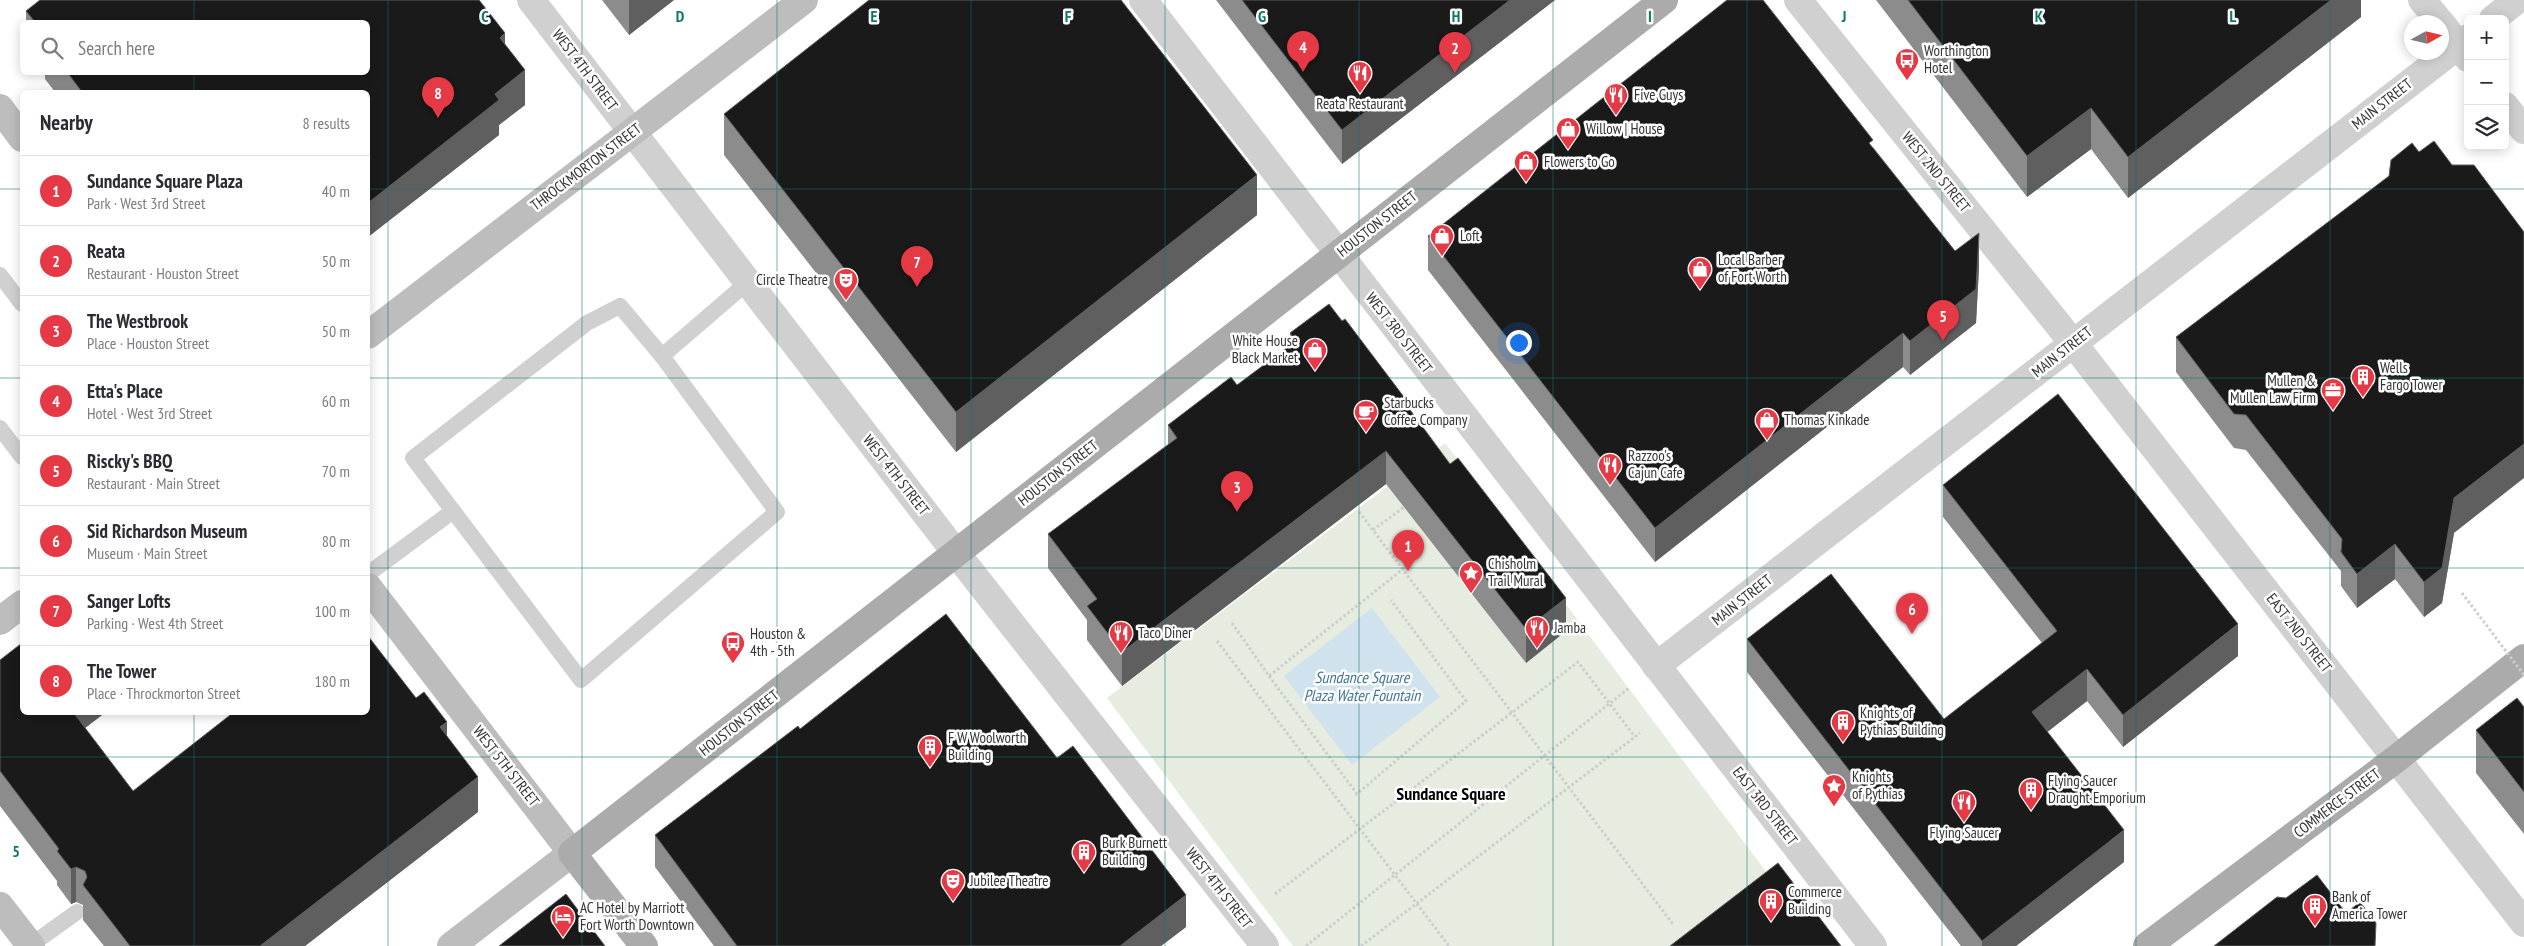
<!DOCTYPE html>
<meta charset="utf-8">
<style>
:root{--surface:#fff;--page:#f7f7f7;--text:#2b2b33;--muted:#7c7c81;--line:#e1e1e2;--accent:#e63946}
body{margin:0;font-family:"PT Sans Narrow",sans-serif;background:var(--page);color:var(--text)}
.controls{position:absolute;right:15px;top:15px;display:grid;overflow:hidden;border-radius:8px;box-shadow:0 2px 12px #0003}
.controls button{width:45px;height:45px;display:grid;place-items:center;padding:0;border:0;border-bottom:1px solid var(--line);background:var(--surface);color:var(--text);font:25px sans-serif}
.compass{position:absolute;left:2404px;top:15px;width:45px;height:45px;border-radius:50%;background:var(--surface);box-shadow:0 2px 12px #0003;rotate:82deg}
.you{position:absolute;left:1518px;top:342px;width:18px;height:18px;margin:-12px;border:4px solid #fff;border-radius:50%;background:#1a73e8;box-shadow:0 0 0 8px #1a73e833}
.badge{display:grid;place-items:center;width:32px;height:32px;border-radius:50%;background:var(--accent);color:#fff;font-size:16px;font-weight:700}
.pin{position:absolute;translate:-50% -41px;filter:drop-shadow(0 1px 2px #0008)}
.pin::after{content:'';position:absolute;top:26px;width:18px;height:15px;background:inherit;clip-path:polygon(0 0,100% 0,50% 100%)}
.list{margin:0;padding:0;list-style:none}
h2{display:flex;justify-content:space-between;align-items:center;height:65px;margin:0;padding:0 20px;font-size:21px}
h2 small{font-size:16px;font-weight:400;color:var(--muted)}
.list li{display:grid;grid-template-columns:32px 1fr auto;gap:15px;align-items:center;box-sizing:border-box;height:70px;padding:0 20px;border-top:1px solid var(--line)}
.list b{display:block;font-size:19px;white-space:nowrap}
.list p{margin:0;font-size:16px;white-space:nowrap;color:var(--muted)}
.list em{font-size:16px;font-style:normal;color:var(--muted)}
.icon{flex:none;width:28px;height:28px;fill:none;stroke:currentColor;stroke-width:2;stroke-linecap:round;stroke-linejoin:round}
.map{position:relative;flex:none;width:2524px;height:946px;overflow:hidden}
.search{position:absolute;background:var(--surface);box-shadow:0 2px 12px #0003;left:20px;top:20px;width:350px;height:55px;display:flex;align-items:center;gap:12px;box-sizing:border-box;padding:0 18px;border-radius:8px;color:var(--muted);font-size:19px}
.panel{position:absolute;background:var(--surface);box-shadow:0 2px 12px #0003;left:20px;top:90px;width:350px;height:625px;border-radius:8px}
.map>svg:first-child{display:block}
</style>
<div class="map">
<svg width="2524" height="946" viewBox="0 0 2524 946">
<rect width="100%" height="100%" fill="#fff"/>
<!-- green -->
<polygon fill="#e6ecdf" points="1445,443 1782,893 1712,946 1293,946 1107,698"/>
<!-- water -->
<polygon fill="#cfe2ee" points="1372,608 1440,697 1352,765 1284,676"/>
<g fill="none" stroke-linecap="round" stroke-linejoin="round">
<!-- path -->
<g stroke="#cdcdcd" stroke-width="3" stroke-dasharray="2.5 2.5" stroke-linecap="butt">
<polyline points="1359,512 1673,924"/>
<polyline points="1373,530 1407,505"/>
<polyline points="1232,623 1269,676 1403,569"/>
<polyline points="1217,641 1449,946"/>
<polyline points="1269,676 1357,794 1466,701 1391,600"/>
<polyline points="1275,894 1578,662 1635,737"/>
<polyline points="1306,946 1629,688"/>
<polyline points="1361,946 1640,733"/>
</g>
<!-- lane -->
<g stroke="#d0d0d0" stroke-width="16">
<polyline points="0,275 22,304"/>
<polygon points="620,306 662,356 777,512 581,680 413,458 587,323"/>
<polyline points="662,356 748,282"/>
<polyline points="0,428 22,457"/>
<polyline points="368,574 453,511"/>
<polyline points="31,945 77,912"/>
</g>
<!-- street -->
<g stroke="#d0d0d0" stroke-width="28">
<polyline points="531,0 956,553 1265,946"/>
<polyline points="1143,0 1873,946"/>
<polyline points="1798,0 2073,343 2524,923"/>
<polyline points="2422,0 2440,22"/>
<polyline points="2493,19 2517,0"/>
<polyline points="2442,24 2468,58"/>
<polyline points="2505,106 2524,130"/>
<polyline points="1656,666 2468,38"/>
</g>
<!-- secondary -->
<g stroke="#bdbdbd" stroke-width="28">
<polyline points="0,108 22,138"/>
<polyline points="368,335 804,0"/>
<polyline points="368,587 572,853 451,946"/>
<polyline points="0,621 22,604"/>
<polyline points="0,906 31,946"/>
</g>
<!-- primary -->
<g stroke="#ababab" stroke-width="28">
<polyline points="644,946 572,853 1664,0"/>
<polyline points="2147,946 2396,759 2524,658"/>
</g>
<!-- path-bridge -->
<polyline stroke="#cdcdcd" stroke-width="3" stroke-dasharray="2.5 2.5" stroke-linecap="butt" points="2462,593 2524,675"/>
</g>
<!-- wall -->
<g fill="#8c8c8c">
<polygon points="40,0 479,0 505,33 505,44 525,70 525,105 499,125 499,135 368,237 368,92 55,92 45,79 45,72 368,72 368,22 26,22 26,11"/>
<polygon points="602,0 674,0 629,35"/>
<polygon points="1216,0 1555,0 1342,164"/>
<polygon points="1876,0 2361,0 2361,17 2128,198 2091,149 2027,197"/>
<polygon points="724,114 1257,215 956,452 724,155"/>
<polygon points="1873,147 1955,251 1979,267 1976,323 1910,375 1903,367 1655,562 1428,270 1428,236"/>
<polygon points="1290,333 1407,406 1566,631 1526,663 1386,484 1122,686 1087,640 1087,620 1048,568 1048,534 1168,445 1168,425 1237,385 1290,345"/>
<polygon points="2176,337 2454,533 2442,603 2424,617 2395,579 2357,608 2341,586 2341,571 2246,450 2234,448 2176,372"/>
<polygon points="1943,485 2238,656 2123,747 2087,701 2047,732 2124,862 2016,946 1961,946 1747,672 1747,639 1944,719 2042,643 1943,517"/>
<polygon points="0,660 106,712 85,728 133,791 416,698 447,736 478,812 305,946 104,946 83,920 83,905 76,902 71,904 57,885 57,881 0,806"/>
<polygon points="2524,707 2524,834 2476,773 2476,730"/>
<polygon points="800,729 1186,927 1161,946 714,946 655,867 655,835"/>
</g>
<!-- shaded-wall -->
<g fill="#5f5f5f">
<polygon points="629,0 674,0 629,35"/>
<polygon points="1510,0 1555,0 1342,164 1342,130"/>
<polygon points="2331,0 2361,0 2361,17 2128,198 2128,157"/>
<polygon points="505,33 505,68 500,38"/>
<polygon points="525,70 525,105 499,125 499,135 368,237 368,203 495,94"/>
<polygon points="2091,108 2091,149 2027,197 2027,156"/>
<polygon points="1257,175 1257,215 956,452 956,412"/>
<polygon points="1979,233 1979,267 1976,323 1910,375 1910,341"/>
<polygon points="1903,333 1903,367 1655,562 1655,528"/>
<polygon points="2524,444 2524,478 2454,533 2442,603 2424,617 2424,582 2454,498"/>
<polygon points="1386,451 1386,484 1122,686 1122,652"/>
<polygon points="2395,544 2395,579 2357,608 2357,574"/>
<polygon points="1566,598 1566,631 1526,663 1526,629"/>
<polygon points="2238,624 2238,656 2123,747 2123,715"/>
<polygon points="2087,669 2087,701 2032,744 2032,712"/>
<polygon points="68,712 106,712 68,741"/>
<polygon points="447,722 447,757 440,727"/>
<polygon points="478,777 478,812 305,946 260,946"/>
<polygon points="2124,830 2124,862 2016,946 1982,946 1982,941"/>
<polygon points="76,867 76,902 71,904 71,869"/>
<polygon points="1186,895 1186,927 1161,946 1120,946"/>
</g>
<!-- building -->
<g fill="#1a1a1a" stroke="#5f5f5f">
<polygon points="40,0 479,0 505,33 500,38 525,70 495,94 499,100 368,203 368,92 82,92 67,72 368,72 368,22 35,22 26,11"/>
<polygon points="869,0 1121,0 1257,175 956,412 724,114"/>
<polygon points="1242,0 1510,0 1342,130"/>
<polygon points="1727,0 1763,0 1873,140 1869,143 1955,251 1979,233 1976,289 1910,341 1903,333 1655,528 1428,236"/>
<polygon points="1908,0 2331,0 2128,157 2091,108 2027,156"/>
<polygon points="2434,141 2452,165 2474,165 2524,232 2524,444 2454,498 2442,568 2424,582 2395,544 2357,574 2341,552 2342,539 2246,415 2234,414 2176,337 2389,176 2391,160 2412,143 2419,152"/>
<polygon points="1329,304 1342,321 1345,319 1407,401 1405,403 1450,464 1458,458 1566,598 1526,629 1386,451 1122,652 1087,606 1097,599 1048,534 1177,438 1168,425 1231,377 1237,385 1296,341 1290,333"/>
<polygon points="2058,394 2238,624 2123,715 2087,669 2032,712 2124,830 1982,941 1747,639 1831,574 1944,719 2057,631 1943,485"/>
<polygon points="946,614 1057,758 1073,746 1186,895 1120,946 737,946 655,835 798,726 800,729"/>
<polygon points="368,636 416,698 424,692 447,722 440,727 478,777 260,946 130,946 83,885 87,877 85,871 76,867 71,869 57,851 59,849 0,771 0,660 22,643 22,712 73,712 133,791 234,712 368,712"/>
<polygon points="2517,698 2524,707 2524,792 2476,730"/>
<polygon points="1778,863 1841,946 1670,946"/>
<polygon points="2317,875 2346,913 2360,902 2376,923 2375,946 2214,946 2277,897 2286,898"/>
<polygon points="566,894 605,946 499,946"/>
</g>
<!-- grid -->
<path fill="none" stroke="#0f766e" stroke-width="1" stroke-opacity="0.55" d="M194,0V22M388,0V946M582,0V946M777,0V946M971,0V946M1165,0V946M1359,0V946M1553,0V946M1747,0V946M1942,0V946M2136,0V946M2330,0V946M194,72V92M0,189H22M368,189H2524M0,378H22M368,378H2524M0,568H22M368,568H2524M194,712V946M0,757H2524"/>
<!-- icons -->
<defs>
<g id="bus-pin" transform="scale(1.25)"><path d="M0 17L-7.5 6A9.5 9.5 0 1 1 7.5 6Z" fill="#e63946" stroke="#fff"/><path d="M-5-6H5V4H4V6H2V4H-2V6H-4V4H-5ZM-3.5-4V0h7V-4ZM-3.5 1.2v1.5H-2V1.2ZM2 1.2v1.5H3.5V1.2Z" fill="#fff"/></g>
<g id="restaurant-pin" transform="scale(1.25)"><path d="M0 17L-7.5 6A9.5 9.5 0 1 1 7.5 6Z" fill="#e63946" stroke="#fff"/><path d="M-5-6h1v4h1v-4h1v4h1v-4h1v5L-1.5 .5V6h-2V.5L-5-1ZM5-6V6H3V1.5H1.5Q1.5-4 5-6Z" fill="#fff"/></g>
<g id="shop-pin" transform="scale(1.25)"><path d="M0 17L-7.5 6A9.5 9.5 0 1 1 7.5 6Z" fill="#e63946" stroke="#fff"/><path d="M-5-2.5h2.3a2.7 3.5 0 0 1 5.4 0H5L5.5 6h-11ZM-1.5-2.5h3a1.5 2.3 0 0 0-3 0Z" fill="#fff"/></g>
<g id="theatre-pin" transform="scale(1.25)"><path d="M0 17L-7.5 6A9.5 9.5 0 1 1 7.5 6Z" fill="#e63946" stroke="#fff"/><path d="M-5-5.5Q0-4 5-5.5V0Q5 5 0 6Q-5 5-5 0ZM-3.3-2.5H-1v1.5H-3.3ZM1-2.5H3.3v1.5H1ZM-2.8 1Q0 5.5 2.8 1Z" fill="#fff"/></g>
<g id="building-pin" transform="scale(1.25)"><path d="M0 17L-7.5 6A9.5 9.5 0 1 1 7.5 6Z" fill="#e63946" stroke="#fff"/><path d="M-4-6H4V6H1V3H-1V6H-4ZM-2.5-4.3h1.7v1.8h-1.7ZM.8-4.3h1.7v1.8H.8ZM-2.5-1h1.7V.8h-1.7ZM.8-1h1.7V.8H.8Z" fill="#fff"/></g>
<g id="office-pin" transform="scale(1.25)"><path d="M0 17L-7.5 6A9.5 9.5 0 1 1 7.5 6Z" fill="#e63946" stroke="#fff"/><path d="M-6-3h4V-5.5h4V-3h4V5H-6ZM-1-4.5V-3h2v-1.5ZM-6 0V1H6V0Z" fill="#fff"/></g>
<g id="cafe-pin" transform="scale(1.25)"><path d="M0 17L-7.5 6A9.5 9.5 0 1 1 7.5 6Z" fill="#e63946" stroke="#fff"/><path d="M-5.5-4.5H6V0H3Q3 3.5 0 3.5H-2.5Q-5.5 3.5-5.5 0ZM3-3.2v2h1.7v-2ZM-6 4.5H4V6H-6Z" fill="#fff"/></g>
<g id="sight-pin" transform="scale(1.25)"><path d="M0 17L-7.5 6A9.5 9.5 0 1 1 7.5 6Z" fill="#e63946" stroke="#fff"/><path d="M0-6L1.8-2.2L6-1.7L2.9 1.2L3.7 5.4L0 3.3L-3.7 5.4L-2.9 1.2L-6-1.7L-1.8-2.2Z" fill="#fff"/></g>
<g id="hotel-pin" transform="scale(1.25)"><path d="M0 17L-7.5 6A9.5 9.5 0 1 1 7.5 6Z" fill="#e63946" stroke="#fff"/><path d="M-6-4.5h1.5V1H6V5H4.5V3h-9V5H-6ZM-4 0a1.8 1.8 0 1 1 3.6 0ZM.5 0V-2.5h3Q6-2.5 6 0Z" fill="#fff"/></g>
</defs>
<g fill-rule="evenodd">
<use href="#bus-pin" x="1907" y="60"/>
<use href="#restaurant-pin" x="1360" y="73"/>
<use href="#restaurant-pin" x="1616" y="95"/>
<use href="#shop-pin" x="1568" y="129"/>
<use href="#shop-pin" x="1526" y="162"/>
<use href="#shop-pin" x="1442" y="236"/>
<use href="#shop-pin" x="1700" y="269"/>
<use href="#theatre-pin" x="846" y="280"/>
<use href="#shop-pin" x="1315" y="350"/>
<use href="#building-pin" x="2363" y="377"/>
<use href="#office-pin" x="2333" y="390"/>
<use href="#cafe-pin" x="1366" y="412"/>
<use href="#shop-pin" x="1767" y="420"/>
<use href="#restaurant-pin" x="1610" y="465"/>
<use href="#sight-pin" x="1471" y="573"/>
<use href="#restaurant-pin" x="1537" y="628"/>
<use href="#restaurant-pin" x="1121" y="633"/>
<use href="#bus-pin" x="733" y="643"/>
<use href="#building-pin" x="1843" y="722"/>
<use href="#building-pin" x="930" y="747"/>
<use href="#sight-pin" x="1834" y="786"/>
<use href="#building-pin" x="2031" y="790"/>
<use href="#restaurant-pin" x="1964" y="802"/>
<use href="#building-pin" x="1084" y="852"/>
<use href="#theatre-pin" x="953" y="881"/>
<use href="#building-pin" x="1771" y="901"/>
<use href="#building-pin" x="2315" y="906"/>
<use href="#hotel-pin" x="563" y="917"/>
</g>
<g text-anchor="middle" stroke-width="5" stroke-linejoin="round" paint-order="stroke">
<!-- poi labels -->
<g font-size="15" fill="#333" stroke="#fff" text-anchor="start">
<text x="1924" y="56">Worthington<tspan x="1924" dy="17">Hotel</tspan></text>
<text x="1634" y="100">Five Guys</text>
<text x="1360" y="109" text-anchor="middle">Reata Restaurant</text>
<text x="1586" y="134">Willow | House</text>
<text x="1544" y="167">Flowers to Go</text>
<text x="1460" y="241">Loft</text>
<text x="1718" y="265">Local Barber<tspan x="1718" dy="17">of Fort Worth</tspan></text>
<text x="828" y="285" text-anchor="end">Circle Theatre</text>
<text x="1298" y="346" text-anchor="end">White House<tspan x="1298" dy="17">Black Market</tspan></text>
<text x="2380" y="373">Wells<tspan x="2380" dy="17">Fargo Tower</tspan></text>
<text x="2316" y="386" text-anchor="end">Mullen &amp;<tspan x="2316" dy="17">Mullen Law Firm</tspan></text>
<text x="1384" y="408">Starbucks<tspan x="1384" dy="17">Coffee Company</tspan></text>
<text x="1784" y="425">Thomas Kinkade</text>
<text x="1628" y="461">Razzoo's<tspan x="1628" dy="17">Cajun Cafe</tspan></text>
<text x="1488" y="569">Chisholm<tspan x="1488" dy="17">Trail Mural</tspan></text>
<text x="1554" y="633">Jamba</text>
<text x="1138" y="638">Taco Diner</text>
<text x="750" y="639">Houston &amp;<tspan x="750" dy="17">4th - 5th</tspan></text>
<text x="1860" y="718">Knights of<tspan x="1860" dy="17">Pythias Building</tspan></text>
<text x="948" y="743">F W Woolworth<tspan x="948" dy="17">Building</tspan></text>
<text x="1852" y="782">Knights<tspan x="1852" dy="17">of Pythias</tspan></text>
<text x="2048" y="786">Flying Saucer<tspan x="2048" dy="17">Draught Emporium</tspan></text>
<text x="1964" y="838" text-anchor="middle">Flying Saucer</text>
<text x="1102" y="848">Burk Burnett<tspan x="1102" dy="17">Building</tspan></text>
<text x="970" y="886">Jubilee Theatre</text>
<text x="1788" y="897">Commerce<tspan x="1788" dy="17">Building</tspan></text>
<text x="2332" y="902">Bank of<tspan x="2332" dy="17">America Tower</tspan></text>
<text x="580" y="913">AC Hotel by Marriott<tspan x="580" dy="17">Fort Worth Downtown</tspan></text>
</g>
<!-- street labels -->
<g font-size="15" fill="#333" stroke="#fff">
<text transform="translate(585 70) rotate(53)" y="5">WEST 4TH STREET</text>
<text transform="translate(2382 104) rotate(-38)" y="5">MAIN STREET</text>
<text transform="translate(586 167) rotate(-37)" y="5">THROCKMORTON STREET</text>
<text transform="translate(1936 172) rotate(51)" y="5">WEST 2ND STREET</text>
<text transform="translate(1377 224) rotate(-38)" y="5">HOUSTON STREET</text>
<text transform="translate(1399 333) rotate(52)" y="5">WEST 3RD STREET</text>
<text transform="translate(2062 352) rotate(-38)" y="5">MAIN STREET</text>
<text transform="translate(1058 473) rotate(-38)" y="5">HOUSTON STREET</text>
<text transform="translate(896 475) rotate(52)" y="5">WEST 4TH STREET</text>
<text transform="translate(1742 600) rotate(-38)" y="5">MAIN STREET</text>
<text transform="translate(2299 633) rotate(52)" y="5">EAST 2ND STREET</text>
<text transform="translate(739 723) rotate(-38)" y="5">HOUSTON STREET</text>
<text transform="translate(506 766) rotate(52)" y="5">WEST 5TH STREET</text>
<text transform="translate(2337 803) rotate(-37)" y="5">COMMERCE STREET</text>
<text transform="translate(1765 806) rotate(52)" y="5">EAST 3RD STREET</text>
<text transform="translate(1219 888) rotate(52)" y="5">WEST 4TH STREET</text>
</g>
<!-- water labels -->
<g font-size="16" font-style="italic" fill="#3f7597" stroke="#fff">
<text x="1362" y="683">Sundance Square<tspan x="1362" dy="18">Plaza Water Fountain</tspan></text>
</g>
<!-- quarter labels -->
<g font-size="18" font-weight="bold" fill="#000" stroke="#fff">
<text x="1451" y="800">Sundance Square</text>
</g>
</g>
<g font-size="16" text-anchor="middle" font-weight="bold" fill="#0f766e" stroke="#fff" stroke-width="5" stroke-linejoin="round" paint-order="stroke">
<text x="485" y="22">C</text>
<text x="680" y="22">D</text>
<text x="874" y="22">E</text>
<text x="1068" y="22">F</text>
<text x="1262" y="22">G</text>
<text x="1456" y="22">H</text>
<text x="1650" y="22">I</text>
<text x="1844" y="22">J</text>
<text x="2039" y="22">K</text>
<text x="2233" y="22">L</text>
<text x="16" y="857">5</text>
</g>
</svg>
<div class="controls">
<button>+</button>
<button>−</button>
<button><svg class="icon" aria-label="layers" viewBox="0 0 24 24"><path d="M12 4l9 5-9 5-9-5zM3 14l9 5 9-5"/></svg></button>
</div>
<svg class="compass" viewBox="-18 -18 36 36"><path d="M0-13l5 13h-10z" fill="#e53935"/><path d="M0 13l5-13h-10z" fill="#7c7c81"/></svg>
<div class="you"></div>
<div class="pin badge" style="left:1408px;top:571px">1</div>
<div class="pin badge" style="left:1455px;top:73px">2</div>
<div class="pin badge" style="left:1237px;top:512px">3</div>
<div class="pin badge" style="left:1303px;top:72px">4</div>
<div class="pin badge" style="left:1943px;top:341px">5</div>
<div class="pin badge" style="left:1912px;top:634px">6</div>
<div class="pin badge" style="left:917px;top:287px">7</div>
<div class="pin badge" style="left:438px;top:118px">8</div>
<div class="search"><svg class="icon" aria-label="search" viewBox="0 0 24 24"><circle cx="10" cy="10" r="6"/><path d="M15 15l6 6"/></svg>Search here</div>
<section class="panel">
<h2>Nearby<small>8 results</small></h2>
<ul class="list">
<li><span class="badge">1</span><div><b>Sundance Square Plaza</b><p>Park · West 3rd Street</p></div><em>40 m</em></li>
<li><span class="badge">2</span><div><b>Reata</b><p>Restaurant · Houston Street</p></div><em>50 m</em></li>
<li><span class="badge">3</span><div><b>The Westbrook</b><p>Place · Houston Street</p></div><em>50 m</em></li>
<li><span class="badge">4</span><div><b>Etta's Place</b><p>Hotel · West 3rd Street</p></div><em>60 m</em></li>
<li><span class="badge">5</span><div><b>Riscky's BBQ</b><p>Restaurant · Main Street</p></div><em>70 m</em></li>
<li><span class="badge">6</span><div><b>Sid Richardson Museum</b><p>Museum · Main Street</p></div><em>80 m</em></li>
<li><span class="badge">7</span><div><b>Sanger Lofts</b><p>Parking · West 4th Street</p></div><em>100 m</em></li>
<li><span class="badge">8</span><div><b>The Tower</b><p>Place · Throckmorton Street</p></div><em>180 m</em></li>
</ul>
</section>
</div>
